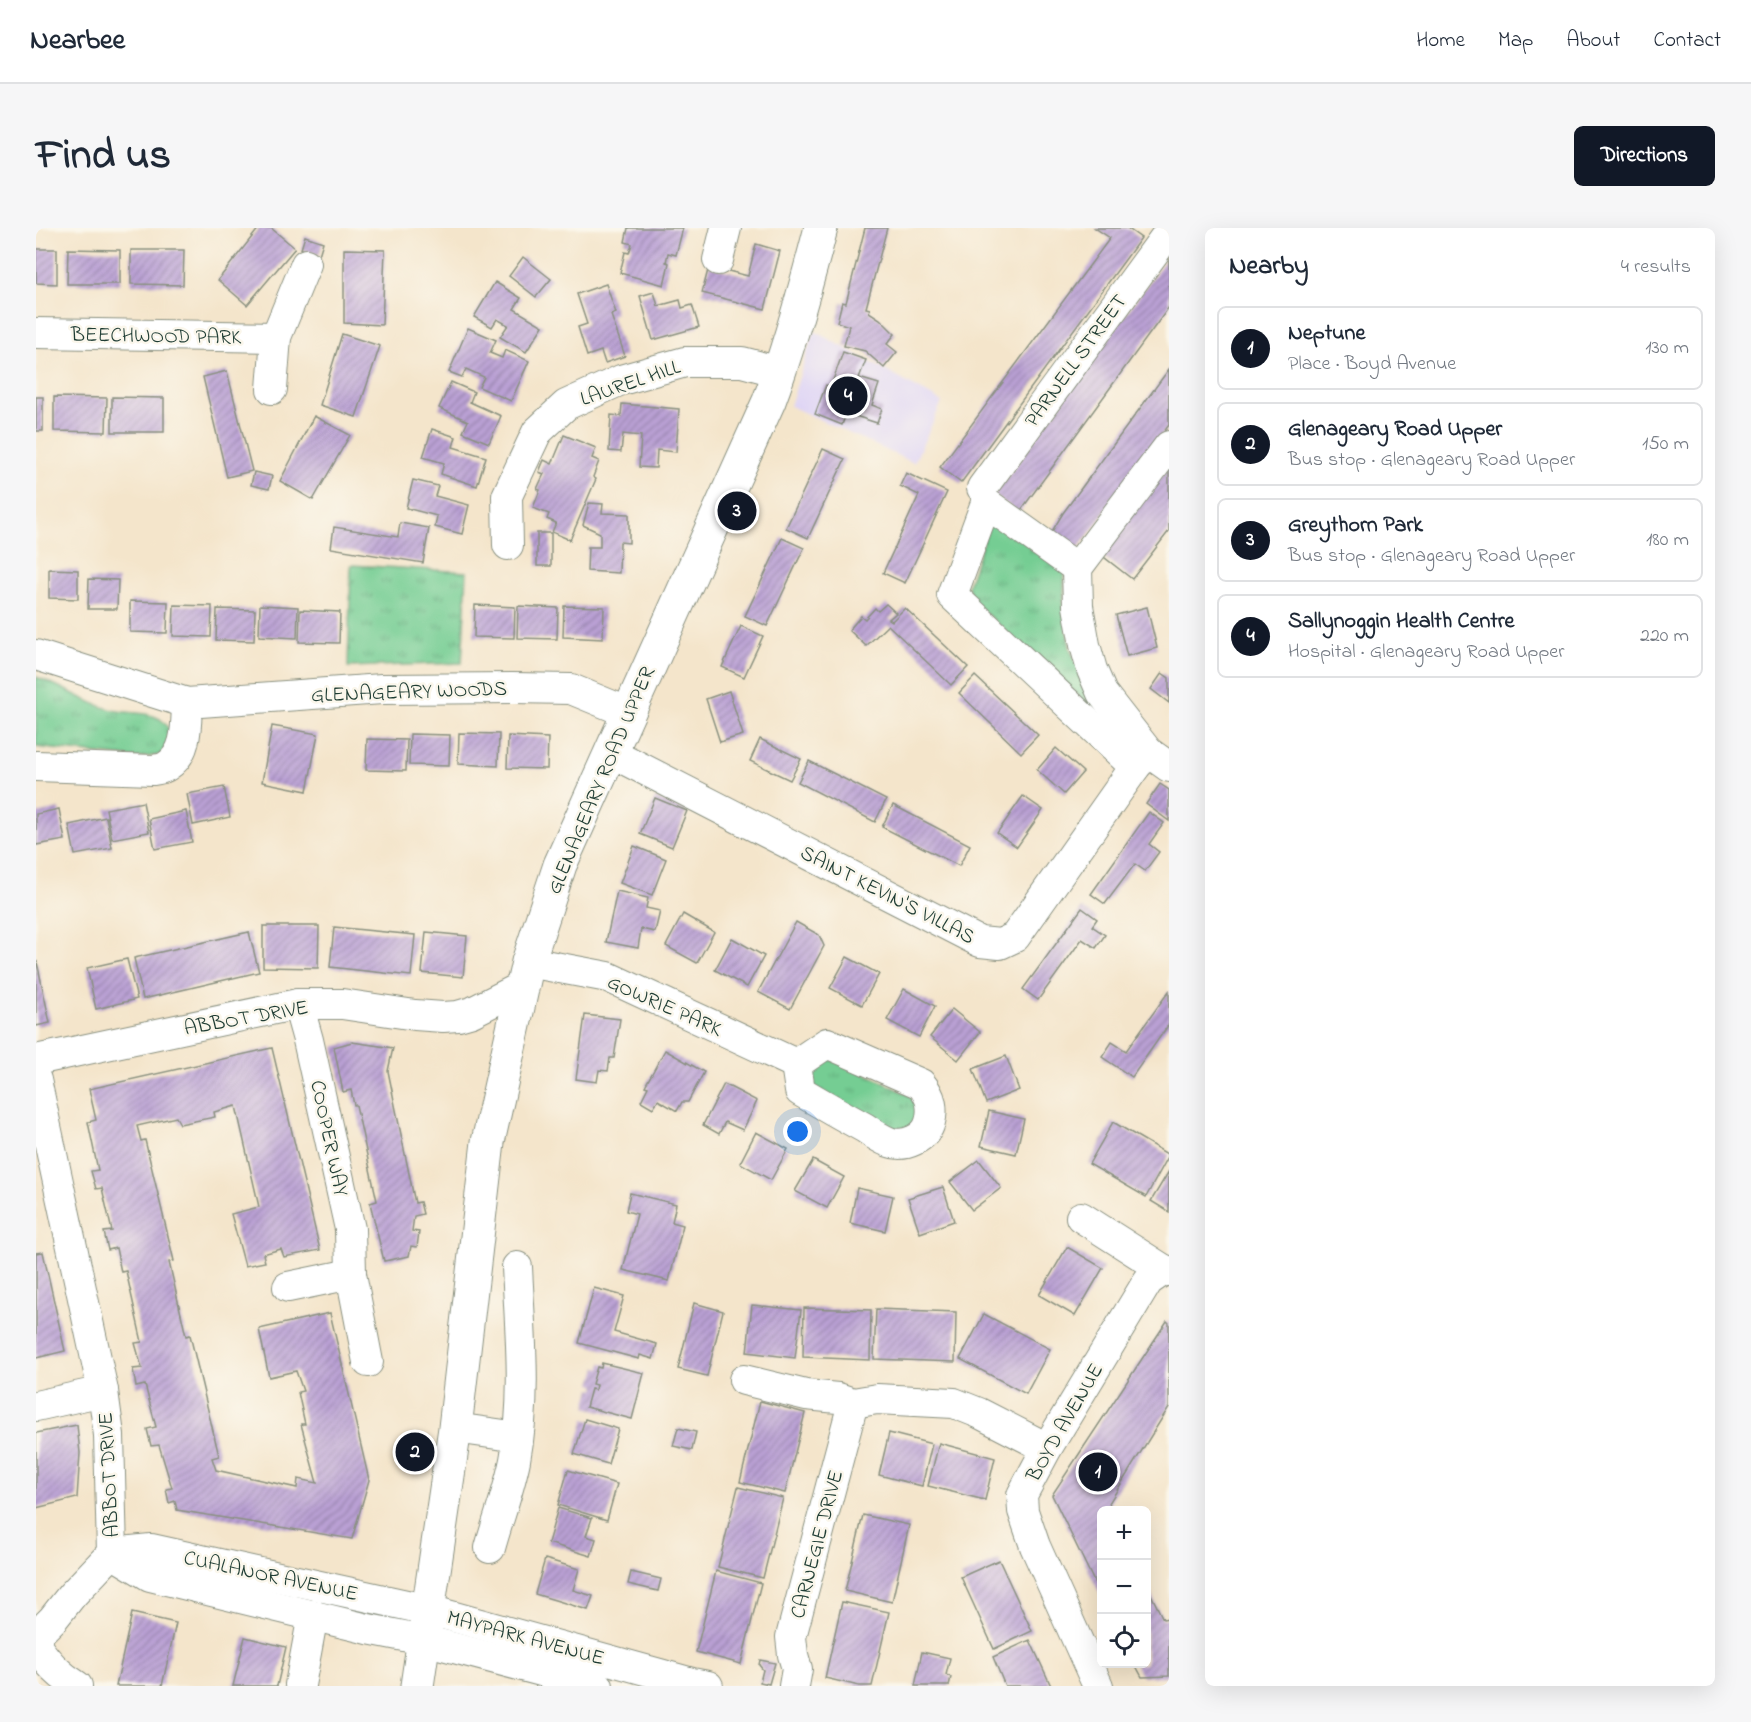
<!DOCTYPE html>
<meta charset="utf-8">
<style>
:root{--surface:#fff;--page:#f6f6f7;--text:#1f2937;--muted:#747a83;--line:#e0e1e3;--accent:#111827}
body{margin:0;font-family:"Indie Flower",sans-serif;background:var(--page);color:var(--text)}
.controls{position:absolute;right:18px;bottom:18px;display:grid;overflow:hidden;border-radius:9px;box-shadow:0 6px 24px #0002}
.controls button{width:54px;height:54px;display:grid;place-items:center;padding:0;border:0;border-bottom:2px solid var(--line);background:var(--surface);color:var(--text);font:30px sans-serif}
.you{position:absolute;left:762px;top:904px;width:21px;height:21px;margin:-15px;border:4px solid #fff;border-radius:50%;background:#1a73e8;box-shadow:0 0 0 9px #1a73e833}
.badge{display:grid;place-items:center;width:39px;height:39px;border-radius:50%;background:var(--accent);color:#fff;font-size:20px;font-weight:700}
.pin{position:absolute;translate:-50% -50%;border:3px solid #fff;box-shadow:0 2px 6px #0006}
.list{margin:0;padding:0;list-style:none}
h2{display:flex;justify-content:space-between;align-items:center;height:78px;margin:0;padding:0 24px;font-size:26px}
h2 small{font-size:20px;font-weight:400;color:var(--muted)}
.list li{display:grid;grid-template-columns:39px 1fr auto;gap:18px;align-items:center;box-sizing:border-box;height:84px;margin:0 12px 12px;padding:0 12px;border:2px solid var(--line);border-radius:9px}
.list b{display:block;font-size:22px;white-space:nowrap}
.list p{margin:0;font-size:20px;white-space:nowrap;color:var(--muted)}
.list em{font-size:20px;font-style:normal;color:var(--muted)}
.icon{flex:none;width:33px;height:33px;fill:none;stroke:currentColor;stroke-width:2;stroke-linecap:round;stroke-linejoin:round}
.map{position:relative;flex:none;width:1133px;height:1458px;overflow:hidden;border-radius:9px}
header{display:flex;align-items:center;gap:36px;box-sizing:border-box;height:84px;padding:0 30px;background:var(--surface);border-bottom:2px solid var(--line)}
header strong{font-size:28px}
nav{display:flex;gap:33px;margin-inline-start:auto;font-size:21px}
.intro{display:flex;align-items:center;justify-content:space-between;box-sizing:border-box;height:144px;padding:0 36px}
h1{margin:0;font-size:42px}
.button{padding:15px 27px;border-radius:9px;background:var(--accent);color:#fff;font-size:21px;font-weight:700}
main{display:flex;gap:36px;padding:0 36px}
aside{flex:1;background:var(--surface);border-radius:9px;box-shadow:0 6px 24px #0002}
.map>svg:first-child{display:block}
</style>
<header>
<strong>Nearbee</strong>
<nav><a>Home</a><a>Map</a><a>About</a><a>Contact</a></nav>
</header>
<div class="intro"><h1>Find us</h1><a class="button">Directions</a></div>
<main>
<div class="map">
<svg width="1133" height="1458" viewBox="0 0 1133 1458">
<defs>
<pattern id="grass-tufts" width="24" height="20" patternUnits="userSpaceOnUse" patternTransform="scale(1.5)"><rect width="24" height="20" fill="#74cd93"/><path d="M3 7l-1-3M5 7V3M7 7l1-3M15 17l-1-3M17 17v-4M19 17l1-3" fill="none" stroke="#5fa879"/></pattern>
<pattern id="building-hatch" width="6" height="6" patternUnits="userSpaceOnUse" patternTransform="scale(1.5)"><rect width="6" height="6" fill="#baa0d4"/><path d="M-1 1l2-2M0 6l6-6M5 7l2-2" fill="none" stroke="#9784ad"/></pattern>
</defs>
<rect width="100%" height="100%" fill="#fbf7ec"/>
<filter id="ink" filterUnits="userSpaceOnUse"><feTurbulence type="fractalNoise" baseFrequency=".0167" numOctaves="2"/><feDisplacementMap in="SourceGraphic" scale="12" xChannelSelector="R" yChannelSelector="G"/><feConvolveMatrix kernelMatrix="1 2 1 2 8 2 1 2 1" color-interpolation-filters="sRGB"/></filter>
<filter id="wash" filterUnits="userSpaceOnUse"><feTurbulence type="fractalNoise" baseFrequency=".008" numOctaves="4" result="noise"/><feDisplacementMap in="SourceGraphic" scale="24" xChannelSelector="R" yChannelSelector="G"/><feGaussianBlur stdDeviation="1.35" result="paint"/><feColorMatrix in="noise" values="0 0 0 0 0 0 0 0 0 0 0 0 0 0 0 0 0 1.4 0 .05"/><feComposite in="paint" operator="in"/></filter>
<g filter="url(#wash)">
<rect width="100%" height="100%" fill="#f4e5cb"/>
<!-- built -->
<polygon fill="#dfd5f5" points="778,103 906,174 878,235 754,178"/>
<!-- grass -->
<g fill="url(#grass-tufts)" stroke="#4a8564" stroke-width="1.5">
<polygon points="955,291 1029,339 1027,381 1034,420 1051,463 1083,504 935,372 932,357"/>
<polygon points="315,337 431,344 426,435 312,439"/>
<path d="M0,449C27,458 54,478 82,483C96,486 111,483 124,491C130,495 134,502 136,510L124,527L101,530L0,519Z"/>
<path d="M786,831L802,832L871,866C882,874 882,881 882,894L863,906L780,866L775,843Z"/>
</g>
<g id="blocks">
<!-- building -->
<g fill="url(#building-hatch)">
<polygon points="223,0 235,0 259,20 211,77 182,52"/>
<polygon points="592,0 647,0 640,27 632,25 630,34 633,35 628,57 584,45 589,24 593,25 596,16 589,14"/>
<polygon points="829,0 851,0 830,80 834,81 833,84 844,91 859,106 851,116 861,124 848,140 829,123 808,118 813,98 801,94 806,74 810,75"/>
<polygon points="1059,0 1091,0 1105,10 925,255 904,239 1074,10"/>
<polygon points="269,8 287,14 283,27 265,21"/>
<polygon points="720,16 744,23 729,81 666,65 673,38 712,48"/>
<polygon points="0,21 21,21 21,56 0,55"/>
<polygon points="32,21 84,22 84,56 31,56"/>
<polygon points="308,21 349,22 346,97 308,95"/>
<polygon points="95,22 148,22 147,57 95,56"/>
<polygon points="1133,27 1133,79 983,285 958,267"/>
<polygon points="487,29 515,51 500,69 473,48"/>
<polygon points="459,54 485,70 478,81 507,98 490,124 464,109 472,97 461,91 456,99 438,89"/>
<polygon points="570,56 580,85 575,87 589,128 569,135 565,123 551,128 542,99 551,96 541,66"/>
<polygon points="618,64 622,78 644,72 646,80 656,77 663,99 617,112 604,68"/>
<polygon points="432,100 460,112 454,125 466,130 469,122 493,133 475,173 443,159 448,149 430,141 426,149 413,144"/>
<polygon points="306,106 344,118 320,189 284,177"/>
<polygon points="807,124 830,132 823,150 843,156 836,177 846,181 841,195 810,185 806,197 779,186 790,157 795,158"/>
<polygon points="1133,141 1133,197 1041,322 1015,305 1027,285"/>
<polygon points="191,143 216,243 191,249 167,149"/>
<polygon points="415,154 438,164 434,174 465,188 453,215 427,204 432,193 403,180"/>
<rect x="0" y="169" width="7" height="34"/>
<polygon points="18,169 71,170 70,204 18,203"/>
<polygon points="76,169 128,170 128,204 76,204"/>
<polygon points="586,176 643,181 640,224 621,222 620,240 603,239 605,208 587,206 585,224 573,223 575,187 585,188"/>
<polygon points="278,188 314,207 277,272 244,253"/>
<polygon points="396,201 420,209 417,219 450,229 441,258 405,246 408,235 387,229"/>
<polygon points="528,207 560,220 556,230 563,233 557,249 560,251 534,312 516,304 520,295 511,291 513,286 497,280 504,262 501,261 508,246 503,244 508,232 516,236"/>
<polygon points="787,221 809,231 772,310 750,300"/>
<polygon points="1133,238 1133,303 1096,351 1064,326"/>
<polygon points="218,244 236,248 233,261 215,257"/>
<polygon points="870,245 911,264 869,355 847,345 883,267 864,258"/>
<polygon points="377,252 402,258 399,268 433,277 426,306 399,299 401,288 370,280"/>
<polygon points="553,275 567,276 566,285 593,286 593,315 584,314 583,345 551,343 552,319 564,319 564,305 547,297"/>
<polygon points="364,295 393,300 387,335 295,320 298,299 362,309"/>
<rect x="501" y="305" width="14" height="33"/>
<polygon points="746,310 768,320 731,398 709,388"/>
<polygon points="13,341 42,342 42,371 13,370"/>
<polygon points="53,351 82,352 81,381 52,381"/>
<polygon points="94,373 132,374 131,405 94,404"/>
<polygon points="850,376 860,385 853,391 856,393 869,380 932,439 915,457 852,397 830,418 813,402 825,388 829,391 839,380 842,383"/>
<polygon points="138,377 176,378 175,409 137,408"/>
<polygon points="224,377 262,379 261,410 223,408"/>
<polygon points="439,377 479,379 478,410 438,409"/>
<polygon points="482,378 522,380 521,411 481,410"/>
<polygon points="528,378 568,379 567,411 527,409"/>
<polygon points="1111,379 1121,420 1091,428 1080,387"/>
<polygon points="181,381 219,382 218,413 180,412"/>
<polygon points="264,382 304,384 303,415 263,414"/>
<polygon points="705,398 727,408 708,449 686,439"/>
<polygon points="1126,445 1133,450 1133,475 1115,461"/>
<polygon points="939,448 1002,507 985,525 923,465"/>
<polygon points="693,463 707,507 684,514 670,471"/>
<polygon points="236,498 282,506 271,563 226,554"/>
<polygon points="423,505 463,506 462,538 422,536"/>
<polygon points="374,506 414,507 413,538 373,537"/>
<polygon points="472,508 512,510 511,541 471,540"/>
<polygon points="331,511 371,512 370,543 330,542"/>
<polygon points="724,511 765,531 754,552 714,533"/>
<polygon points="1020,520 1047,544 1028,566 1001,542"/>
<polygon points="773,533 850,572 839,594 762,554"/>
<polygon points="1124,556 1133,562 1133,593 1110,576"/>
<polygon points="188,559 194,589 157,597 151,566"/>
<polygon points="987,568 1007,582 981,619 961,605"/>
<polygon points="619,570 651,583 636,619 604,606"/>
<polygon points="107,574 113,604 76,611 70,581"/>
<polygon points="857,577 934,617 923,638 846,599"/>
<polygon points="23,581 29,612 0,617 0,586"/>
<polygon points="150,583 156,614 119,621 113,591"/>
<polygon points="1113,584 1128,595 1113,616 1123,624 1109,643 1099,636 1069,676 1055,666"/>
<polygon points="70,589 76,620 39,627 33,597"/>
<polygon points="598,618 630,631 616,667 584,655"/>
<polygon points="581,663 612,670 610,680 624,683 619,704 605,701 602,720 570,714"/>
<polygon points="1046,680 1061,691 1056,698 1069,707 1060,720 1046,711 1002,772 987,761"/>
<polygon points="647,686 678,704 661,735 630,718"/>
<polygon points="760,694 783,707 788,718 754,781 722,764"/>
<polygon points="227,698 283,698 282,740 227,739"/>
<polygon points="298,699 379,707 375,748 294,739"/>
<polygon points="213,704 223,744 107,771 98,730"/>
<polygon points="390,704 431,708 427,749 386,745"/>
<polygon points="696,710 728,728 711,759 679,742"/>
<polygon points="811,729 843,746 826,777 794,760"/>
<polygon points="91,731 101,771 60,781 51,740"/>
<polygon points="1,734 14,795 0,798 0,735"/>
<polygon points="868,761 899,778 883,809 851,792"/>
<polygon points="1133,763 1133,796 1096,849 1066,829 1076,814 1090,823"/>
<polygon points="916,781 944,804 922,832 894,809"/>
<polygon points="549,787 584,791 578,830 574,830 572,843 563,842 561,854 540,851"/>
<polygon points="316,814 357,820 352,843 379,975 384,974 387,986 378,988 376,1003 383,1004 381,1019 375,1018 373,1028 348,1033 334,975 341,973 320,877 318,877 315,862 307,864 298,819"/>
<polygon points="236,820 284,1022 248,1029 245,1021 227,1026 229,1034 209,1038 195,986 223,979 200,878 178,884 179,889 144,896 140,889 101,898 105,913 109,912 138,1033 133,1034 150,1108 154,1107 183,1228 176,1230 180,1242 261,1260 262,1251 281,1255 265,1196 269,1196 262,1164 267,1163 260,1143 233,1149 223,1101 294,1085 333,1252 316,1311 141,1282 139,1273 133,1275 130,1261 136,1260 123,1217 115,1218 111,1201 120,1199 109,1157 100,1159 97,1141 106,1140 99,1115 106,1114 90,1043 85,1044 80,1020 72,1022 68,1004 76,1003 66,960 60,961 55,943 62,942 52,894 60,892 53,861"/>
<polygon points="629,822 668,844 652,874 646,874 641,883 622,872 617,880 605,873 612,859 609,858"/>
<polygon points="970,828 983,862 950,875 937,841"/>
<polygon points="688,856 721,873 707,902 689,894 683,906 667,897"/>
<polygon points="953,883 988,891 980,926 945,918"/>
<polygon points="1077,894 1133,927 1110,969 1053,936"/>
<polygon points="720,904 752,921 735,952 704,935"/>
<polygon points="777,932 808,949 791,980 759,963"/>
<polygon points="943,932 965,960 936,982 914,954"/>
<polygon points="1133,943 1133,984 1115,973"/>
<polygon points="907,959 918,993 884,1005 872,970"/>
<polygon points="821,960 857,968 849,1003 814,995"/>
<polygon points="594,965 640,976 636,994 647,997 633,1053 587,1042 601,986 590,983"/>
<polygon points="1031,1019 1067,1040 1039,1088 1003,1067"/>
<polygon points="7,1024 29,1123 0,1130 0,1025"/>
<polygon points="558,1060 588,1068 578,1104 621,1116 617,1131 604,1127 603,1131 543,1115"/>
<polygon points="658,1075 687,1083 671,1148 642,1141"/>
<polygon points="716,1077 765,1082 759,1130 711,1124"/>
<polygon points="768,1080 835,1082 834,1132 767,1129"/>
<polygon points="840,1081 920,1084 919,1134 838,1131"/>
<polygon points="948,1086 1014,1121 990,1166 924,1131"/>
<polygon points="1131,1093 1133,1095 1133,1179 1073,1275 1076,1282 1065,1282 1065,1368 1016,1267"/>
<polygon points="566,1135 608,1145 596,1191 550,1179 555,1161 559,1162 560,1157 556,1156 561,1139 565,1140"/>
<polygon points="724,1173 769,1185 749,1265 704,1254"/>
<polygon points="549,1191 582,1201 572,1236 538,1226"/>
<polygon points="41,1197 44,1225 41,1270 0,1280 0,1205"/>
<polygon points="642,1200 660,1204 656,1222 637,1218"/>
<polygon points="853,1205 896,1216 886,1258 843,1247"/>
<polygon points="903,1215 959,1230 949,1272 892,1258"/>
<polygon points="532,1242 581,1256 571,1292 522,1277"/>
<polygon points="702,1259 747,1270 727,1350 682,1339"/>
<polygon points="522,1280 556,1290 550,1308 560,1311 555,1328 512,1315"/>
<polygon points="827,1287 873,1297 856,1374 809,1363"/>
<polygon points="509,1331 543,1341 537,1362 557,1368 552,1382 499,1366"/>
<polygon points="963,1332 996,1403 958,1421 925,1349"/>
<polygon points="680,1343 725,1355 705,1436 660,1424"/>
<polygon points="595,1344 625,1351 622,1363 592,1356"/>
<polygon points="1110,1356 1127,1391 1133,1390 1133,1448 1106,1449 1099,1436 1110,1436"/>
<polygon points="806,1374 853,1384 836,1458 823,1458 789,1450"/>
<polygon points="96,1385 140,1395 126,1458 80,1458"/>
<polygon points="209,1409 250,1419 241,1458 197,1458"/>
<polygon points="994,1412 1015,1458 969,1458 957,1429"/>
<polygon points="886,1424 914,1430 910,1447 915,1449 913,1458 879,1458"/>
<polygon points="724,1432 739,1435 733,1456 724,1454 727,1442 723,1437"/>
</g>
</g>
</g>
<g filter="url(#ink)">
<use href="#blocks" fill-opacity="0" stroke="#8a9180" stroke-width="1.5"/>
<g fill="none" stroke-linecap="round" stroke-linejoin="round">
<!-- minor casing -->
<g stroke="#8a9180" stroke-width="32">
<g id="minor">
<polyline points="682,32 690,0"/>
<polyline points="0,105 240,109"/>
<polyline points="236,161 240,109 270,36"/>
<polyline points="946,260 1133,4"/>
<polyline points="472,317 471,268 501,204 530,177 585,152 649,134 706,134 744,144"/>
<polyline points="1041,340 950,275 916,367 1099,539"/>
<polyline points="1041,340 1042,378 1049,417 1056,442 1066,465 1112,524 1133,539"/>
<polyline points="1041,340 1133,218"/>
<polyline points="0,427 151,475 346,461 477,460 535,461 591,484"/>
<polyline points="574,524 944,714 964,716 979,709 1099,539 1112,524"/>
<path d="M0,538L117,542C122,541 127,541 131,538C152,525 150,496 151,475"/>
<polyline points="492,734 572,749 760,836"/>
<polyline points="262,776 272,812 314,1001 315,1046 332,1134"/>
<path d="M791,815L885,856C895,868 898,879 894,894C890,910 869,920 853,914C845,911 836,905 829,900C807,888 786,876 764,863L760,836Z"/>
<polyline points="0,832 262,776 306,776 379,787 407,789 422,788 436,784 487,758"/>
<polyline points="0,852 67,1163 73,1207 76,1325"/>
<polyline points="1045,989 1128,1042"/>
<polyline points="252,1059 315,1046"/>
<polyline points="708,1152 770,1167 802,1170 817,1175 841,1171 918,1175 943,1185 1011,1220"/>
<polyline points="0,1178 67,1163"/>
<polyline points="419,1200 482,1209"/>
<path d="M454,1320C462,1291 473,1262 479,1232C491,1169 484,1103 481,1039"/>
<polyline points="76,1325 114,1348 332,1401 388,1412 562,1458"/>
<polyline points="0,1408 17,1391 36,1367 76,1325 115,1321 393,1382 656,1455 672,1458"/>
<path d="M0,1418C12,1435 23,1447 41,1458"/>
<polyline points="264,1457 277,1387"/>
<polyline points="758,1458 761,1441 757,1427 755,1409 817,1175"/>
<polyline points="1062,1458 999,1318 987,1283 986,1267 1011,1220 1112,1053 1128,1042 1133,1043"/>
</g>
</g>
<!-- major casing -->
<g stroke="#8a9180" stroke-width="35">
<path id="major" d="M381,1458L419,1200L452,914L492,734L524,637L733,173C754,117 770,58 785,0"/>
</g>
<!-- minor -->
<use href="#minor" stroke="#fff" stroke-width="30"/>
<!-- major -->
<use href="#major" stroke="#fff" stroke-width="33"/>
</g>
</g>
<g text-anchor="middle" stroke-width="5" stroke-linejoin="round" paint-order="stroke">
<!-- street labels -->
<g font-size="21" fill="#1f3d34" stroke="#fbf7ec">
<text transform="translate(120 107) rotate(1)" y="7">BEECHWOOD PARK</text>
<text transform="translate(1039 132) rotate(-54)" y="7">PARNELL STREET</text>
<text transform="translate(594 154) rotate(-19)" y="7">LAUREL HILL</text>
<text transform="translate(373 463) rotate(-2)" y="7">GLENAGEARY WOODS</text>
<text transform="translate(564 552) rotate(-67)" y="7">GLENAGEARY ROAD UPPER</text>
<text transform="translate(852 666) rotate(27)" y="7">SAINT KEVIN'S VILLAS</text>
<text transform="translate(629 777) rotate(24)" y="7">GOWRIE PARK</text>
<text transform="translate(210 789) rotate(-10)" y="7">ABBOT DRIVE</text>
<text transform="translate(294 910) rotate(78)" y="7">COOPER WAY</text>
<text transform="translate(1028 1194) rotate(-60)" y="7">BOYD AVENUE</text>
<text transform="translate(72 1247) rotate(-93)" y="7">ABBOT DRIVE</text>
<text transform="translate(780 1316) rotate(-75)" y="7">CARNEGIE DRIVE</text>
<text transform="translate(235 1347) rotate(12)" y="7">CUALANOR AVENUE</text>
<text transform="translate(490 1409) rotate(15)" y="7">MAYPARK AVENUE</text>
</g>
</g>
</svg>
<div class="controls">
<button>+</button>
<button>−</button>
<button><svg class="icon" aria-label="locate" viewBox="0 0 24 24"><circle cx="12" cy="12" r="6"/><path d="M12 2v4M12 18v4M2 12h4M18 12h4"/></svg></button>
</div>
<div class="you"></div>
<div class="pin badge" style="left:1062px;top:1244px">1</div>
<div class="pin badge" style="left:379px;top:1224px">2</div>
<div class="pin badge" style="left:701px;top:283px">3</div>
<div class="pin badge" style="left:812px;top:168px">4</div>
</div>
<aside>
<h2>Nearby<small>4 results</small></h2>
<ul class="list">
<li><span class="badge">1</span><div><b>Neptune</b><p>Place · Boyd Avenue</p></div><em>130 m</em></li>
<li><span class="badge">2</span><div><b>Glenageary Road Upper</b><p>Bus stop · Glenageary Road Upper</p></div><em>150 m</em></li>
<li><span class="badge">3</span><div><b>Greythorn Park</b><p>Bus stop · Glenageary Road Upper</p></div><em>180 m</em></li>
<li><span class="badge">4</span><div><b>Sallynoggin Health Centre</b><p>Hospital · Glenageary Road Upper</p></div><em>220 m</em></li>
</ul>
</aside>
</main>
